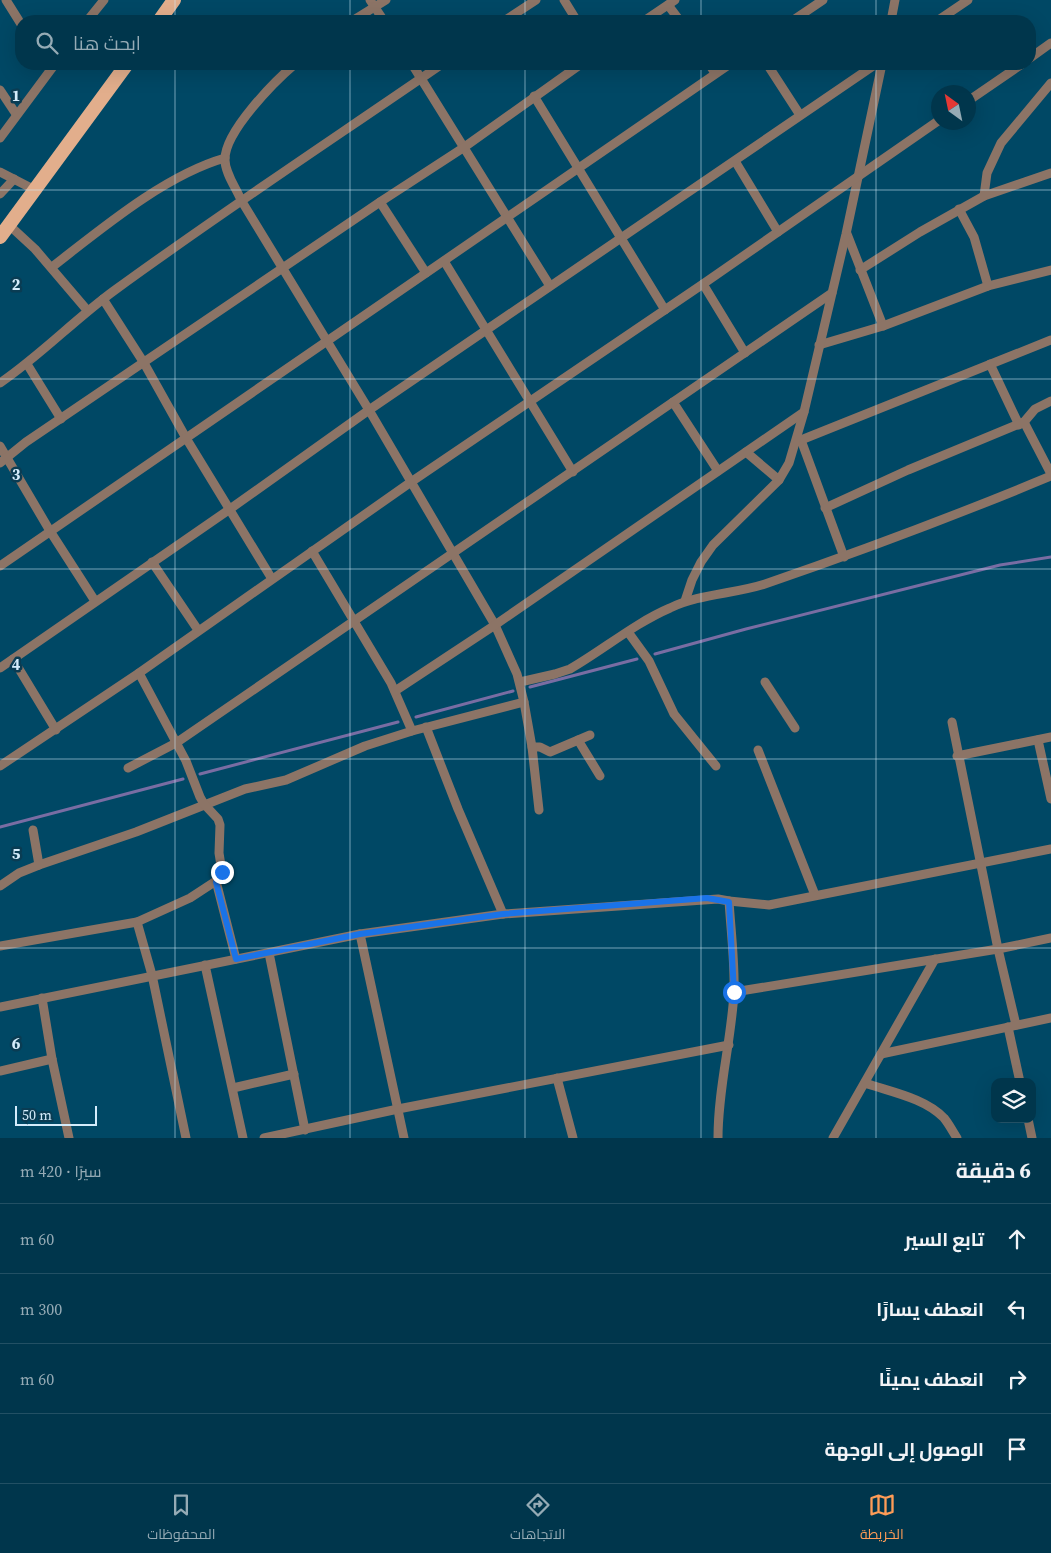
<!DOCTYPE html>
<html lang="ar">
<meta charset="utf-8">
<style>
:root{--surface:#00364c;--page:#0a3e53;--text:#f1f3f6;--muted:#95abb5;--line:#225064;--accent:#fe9c57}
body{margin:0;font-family:"Source Serif 4",Cairo,serif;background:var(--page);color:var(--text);direction:rtl}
.controls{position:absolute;right:15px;bottom:15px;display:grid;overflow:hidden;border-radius:10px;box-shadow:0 5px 20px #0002}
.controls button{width:45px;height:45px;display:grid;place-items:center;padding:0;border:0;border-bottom:1px solid var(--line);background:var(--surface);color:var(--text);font:25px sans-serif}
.compass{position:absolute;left:931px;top:85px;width:45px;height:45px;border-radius:50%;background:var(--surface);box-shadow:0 5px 20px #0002;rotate:327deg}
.scale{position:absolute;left:15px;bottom:12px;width:82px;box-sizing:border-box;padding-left:5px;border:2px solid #d4ecfb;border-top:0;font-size:14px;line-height:18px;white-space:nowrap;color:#d4ecfb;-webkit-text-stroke:4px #0a3c53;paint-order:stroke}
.stop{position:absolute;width:15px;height:15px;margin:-11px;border:4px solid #1a73e8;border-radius:50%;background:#fff}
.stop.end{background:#1a73e8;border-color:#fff;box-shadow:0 1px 5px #0008}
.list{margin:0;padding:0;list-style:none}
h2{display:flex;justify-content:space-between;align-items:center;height:65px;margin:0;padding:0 20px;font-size:21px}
h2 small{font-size:16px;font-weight:400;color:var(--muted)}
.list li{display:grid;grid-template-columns:32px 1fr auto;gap:15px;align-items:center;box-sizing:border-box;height:70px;padding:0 20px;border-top:1px solid var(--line)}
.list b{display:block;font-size:19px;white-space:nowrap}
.list em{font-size:16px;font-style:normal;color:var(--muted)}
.icon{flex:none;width:28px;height:28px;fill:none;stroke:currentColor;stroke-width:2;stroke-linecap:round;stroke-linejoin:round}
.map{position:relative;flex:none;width:1051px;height:1138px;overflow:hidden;direction:ltr}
.search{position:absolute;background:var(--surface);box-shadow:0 5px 20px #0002;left:15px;right:15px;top:15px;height:55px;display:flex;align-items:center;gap:12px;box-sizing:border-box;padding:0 18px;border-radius:20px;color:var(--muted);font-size:19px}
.sheet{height:345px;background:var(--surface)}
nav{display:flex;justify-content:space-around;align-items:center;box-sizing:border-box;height:70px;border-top:1px solid var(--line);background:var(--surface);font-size:14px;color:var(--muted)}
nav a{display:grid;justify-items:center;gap:2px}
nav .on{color:var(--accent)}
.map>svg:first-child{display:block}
</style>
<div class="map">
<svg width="1051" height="1138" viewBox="0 0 1051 1138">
<rect width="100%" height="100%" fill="#004865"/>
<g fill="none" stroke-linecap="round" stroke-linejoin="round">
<!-- stream -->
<g stroke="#796da3" stroke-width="3">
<polyline points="655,654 746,629 1000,565 1051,557"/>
<polyline points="530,687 637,659"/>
<polyline points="416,717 513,691"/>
<polyline points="200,774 398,722"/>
<polyline points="0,827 183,779"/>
</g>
<!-- minor -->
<g stroke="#8c7466" stroke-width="9">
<polyline points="6,0 21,24"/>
<polyline points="370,0 384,21"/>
<polyline points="564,0 577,21"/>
<polyline points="668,5 680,21"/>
<polyline points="87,21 104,0"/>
<polyline points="352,21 386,0"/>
<polyline points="504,21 536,0"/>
<polyline points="644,21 675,0"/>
<polyline points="792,21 823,0"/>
<polyline points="891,21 895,0"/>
<polyline points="937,21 968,0"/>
<polyline points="1030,58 1051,43"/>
<path d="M295,64C275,81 224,132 225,160C225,173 236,188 241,200L369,410L495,625L517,674L524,702"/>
<polyline points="412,64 550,286"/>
<polyline points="709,64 715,73"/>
<polyline points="767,64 800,115"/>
<polyline points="0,90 16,114"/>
<polyline points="534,96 665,310"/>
<polyline points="968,101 1022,64"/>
<polyline points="0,138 55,64"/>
<polyline points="735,161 778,232"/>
<polyline points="0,172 35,190"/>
<polyline points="0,194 14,179"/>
<polyline points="984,196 987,173 1001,143 1051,83"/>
<polyline points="380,202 426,273"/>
<polyline points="959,209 974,237 988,286"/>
<polyline points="9,225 35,249 87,310"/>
<polyline points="847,234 883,326"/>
<polyline points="444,261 573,472"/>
<path d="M52,267C101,229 165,175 225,158"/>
<polyline points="860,270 920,232 984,196 1051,173"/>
<polyline points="703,284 745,353"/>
<polyline points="103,299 144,363 186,438 272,579"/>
<polyline points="819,345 883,326 988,286 1051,270"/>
<polyline points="27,364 61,419"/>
<polyline points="990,364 1019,425"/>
<path d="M0,383C41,355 75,319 115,290C222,212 333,139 442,64"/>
<polyline points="673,402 718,471"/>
<polyline points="1024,422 1035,409 1051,401"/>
<polyline points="801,440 844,557"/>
<polyline points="796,442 1051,340"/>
<polyline points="0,446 50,531 95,601"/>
<polyline points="746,452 779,480"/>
<polyline points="0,463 26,442 380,202 463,148 581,64"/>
<polyline points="825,508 908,470 1024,422 1051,474"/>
<polyline points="312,551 391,683 412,731"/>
<polyline points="152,562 198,630"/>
<polyline points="0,566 730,64"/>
<polyline points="685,601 692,580 701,562 713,545 779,480 789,463 804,412 846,234 882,64"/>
<polyline points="628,632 649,661 674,714 716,766"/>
<polyline points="13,659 56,730"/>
<polyline points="0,668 230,509 369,410 876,64"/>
<path d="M520,682L555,674L570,669C603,650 635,623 670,608C699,594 734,594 765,584C861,551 957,515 1051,476"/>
<polyline points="765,682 795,728"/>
<polyline points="395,691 495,625 804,412"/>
<polyline points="952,722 998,949 1016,1025"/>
<polyline points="426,727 458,809 503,914"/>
<polyline points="578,740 600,776"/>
<polyline points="1038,740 1051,799"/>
<polyline points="532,747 540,747 550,752 590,735"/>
<polyline points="758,750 815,895"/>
<polyline points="957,756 1051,737"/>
<polyline points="0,766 139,673 411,482 703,284 938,121"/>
<polyline points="128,768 176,743 832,293"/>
<polyline points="33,830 39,865"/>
<polyline points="216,881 236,959"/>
<polyline points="0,886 19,873 39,865 136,832 245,789 286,780 365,746 412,731 524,702 532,747 539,810"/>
<polyline points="729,901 769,905 1051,849"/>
<polyline points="137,922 152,975 186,1138"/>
<polyline points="360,934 404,1138"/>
<polyline points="0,946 137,922 190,898 216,881 222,872 219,853 220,825 218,819 204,804 200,797 186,761 139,673"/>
<polyline points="269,953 305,1130"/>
<polyline points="205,965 243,1138"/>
<polyline points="734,992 998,949 1051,938"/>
<polyline points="42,998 52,1059 69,1138"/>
<path d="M0,1007L360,934L503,914L718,899L729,901C731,932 735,963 734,993C731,1042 718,1089 718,1138"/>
<polyline points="1008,1027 1020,1082"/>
<polyline points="881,1054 1051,1018"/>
<polyline points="0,1071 52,1059"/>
<polyline points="557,1078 573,1138"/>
<path d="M865,1083C891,1092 925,1098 944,1118C949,1124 953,1132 957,1138"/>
<polyline points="233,1088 294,1074"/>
<polyline points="1028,1119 1032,1138"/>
<polyline points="264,1138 398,1109 729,1045"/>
<polyline points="833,1138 935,959"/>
</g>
<!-- trunk -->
<g stroke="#e2ae8c" stroke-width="14">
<polyline points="159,21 174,0"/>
<polyline points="0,237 127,64"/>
</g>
</g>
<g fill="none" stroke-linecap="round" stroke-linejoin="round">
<!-- route -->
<polyline stroke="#1a73e8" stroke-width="6" points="222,872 216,882 236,959 360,934 503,914 707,898 729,902 734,992"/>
</g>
<!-- grid -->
<path fill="none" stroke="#d4ecfb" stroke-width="1" stroke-opacity="0.55" d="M175,0V21M350,0V21M525,0V21M701,0V21M876,0V21M175,64V1138M350,64V1138M525,64V1138M701,64V1138M876,64V1138M0,190H1051M0,379H1051M0,569H1051M0,759H1051M0,948H1051"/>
<g font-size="16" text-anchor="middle" font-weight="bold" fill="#d4ecfb" stroke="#0a3c53" stroke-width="5" stroke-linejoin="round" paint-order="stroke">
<text x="16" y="101">1</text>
<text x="16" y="290">2</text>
<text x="16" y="480">3</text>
<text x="16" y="670">4</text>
<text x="16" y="859">5</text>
<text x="16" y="1049">6</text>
</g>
</svg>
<div class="controls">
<button><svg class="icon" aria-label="layers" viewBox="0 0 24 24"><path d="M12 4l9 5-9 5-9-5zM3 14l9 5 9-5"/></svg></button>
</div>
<svg class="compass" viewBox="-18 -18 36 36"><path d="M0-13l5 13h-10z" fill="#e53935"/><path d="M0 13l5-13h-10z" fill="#95abb5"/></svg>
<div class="scale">50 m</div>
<div class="stop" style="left:734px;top:992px"></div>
<div class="stop end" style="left:222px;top:872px"></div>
<div class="search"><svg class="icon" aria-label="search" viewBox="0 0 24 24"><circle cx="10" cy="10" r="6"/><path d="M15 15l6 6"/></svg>ابحث هنا</div>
</div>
<section class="sheet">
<h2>6 دقيقة<small>سيرًا · 420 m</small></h2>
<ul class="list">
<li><svg class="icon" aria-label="ahead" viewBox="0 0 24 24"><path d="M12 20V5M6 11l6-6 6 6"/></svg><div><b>تابع السير</b></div><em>60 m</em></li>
<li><svg class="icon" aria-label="left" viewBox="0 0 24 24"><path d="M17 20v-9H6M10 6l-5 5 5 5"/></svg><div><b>انعطف يسارًا</b></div><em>300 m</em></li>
<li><svg class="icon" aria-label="right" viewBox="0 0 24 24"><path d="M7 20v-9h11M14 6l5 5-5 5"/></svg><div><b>انعطف يمينًا</b></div><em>60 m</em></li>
<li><svg class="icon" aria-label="arrive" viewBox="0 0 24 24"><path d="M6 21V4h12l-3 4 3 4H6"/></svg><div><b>الوصول إلى الوجهة</b></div></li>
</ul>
</section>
<nav>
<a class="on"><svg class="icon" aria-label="map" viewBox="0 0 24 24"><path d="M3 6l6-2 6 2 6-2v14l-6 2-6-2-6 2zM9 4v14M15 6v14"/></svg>الخريطة</a>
<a><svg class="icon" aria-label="directions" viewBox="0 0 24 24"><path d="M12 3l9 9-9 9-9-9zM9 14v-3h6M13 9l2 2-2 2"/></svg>الاتجاهات</a>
<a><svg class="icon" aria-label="saved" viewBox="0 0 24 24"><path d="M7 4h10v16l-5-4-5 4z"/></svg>المحفوظات</a>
</nav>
